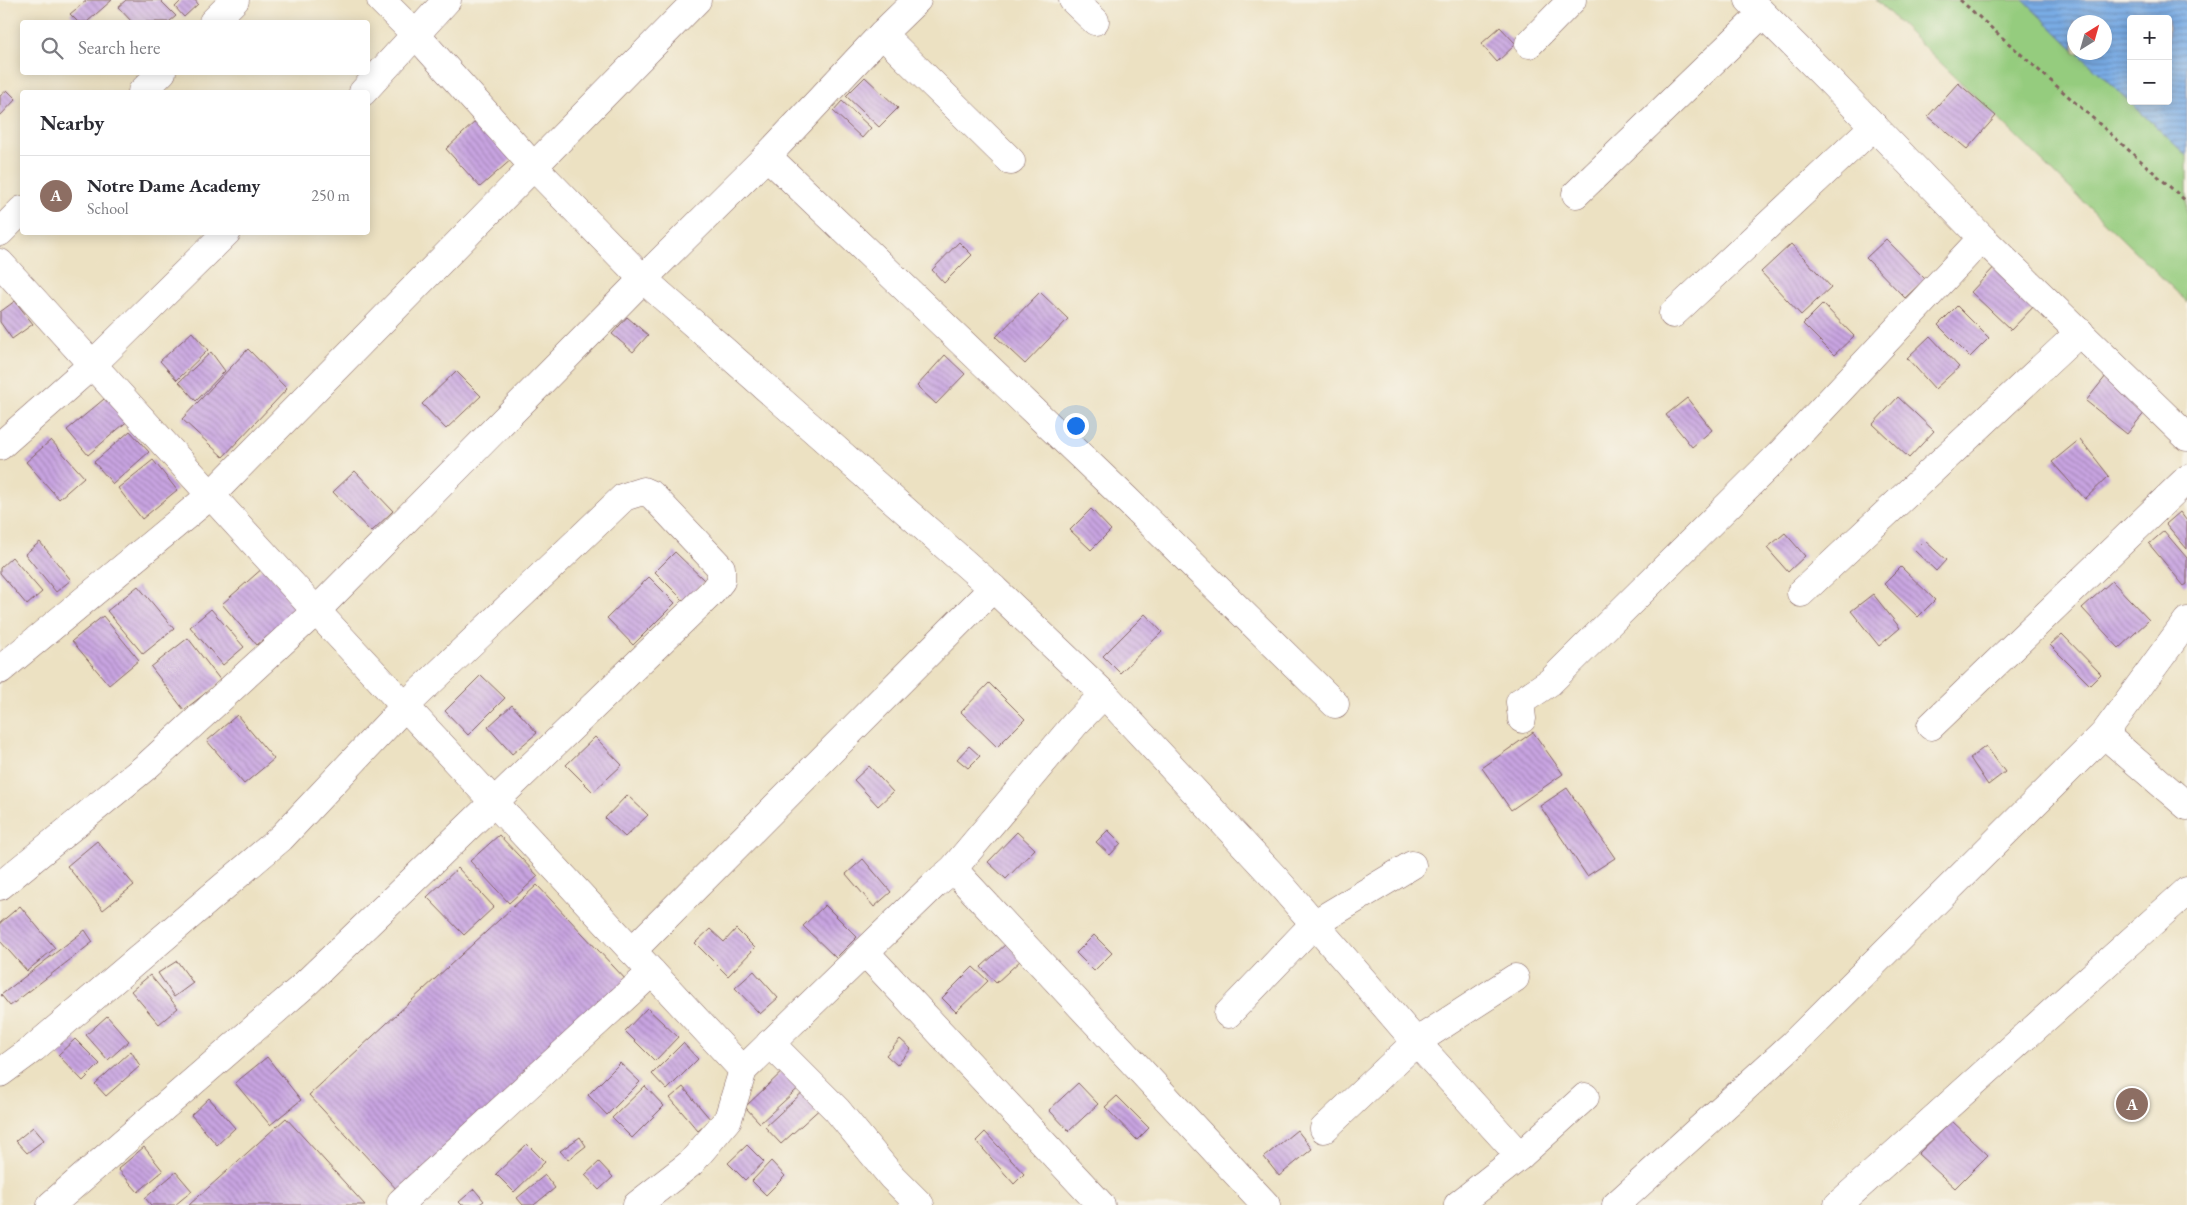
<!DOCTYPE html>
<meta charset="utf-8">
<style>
:root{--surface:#fff;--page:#f2f2f3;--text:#2b2b33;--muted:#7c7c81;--line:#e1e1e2;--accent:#0f766e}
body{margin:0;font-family:"EB Garamond",serif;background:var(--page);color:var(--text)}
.controls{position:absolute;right:15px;top:15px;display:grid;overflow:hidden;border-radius:5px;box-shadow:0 2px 12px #0003}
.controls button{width:45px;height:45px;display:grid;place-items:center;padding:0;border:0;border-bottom:1px solid var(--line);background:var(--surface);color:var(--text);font:25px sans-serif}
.compass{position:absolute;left:2067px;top:15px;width:45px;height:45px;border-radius:50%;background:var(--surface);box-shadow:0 2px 12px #0003;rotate:37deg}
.you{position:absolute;left:1075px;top:425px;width:18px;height:18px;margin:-12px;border:4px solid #fff;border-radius:50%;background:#1a73e8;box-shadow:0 0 0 8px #1a73e833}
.badge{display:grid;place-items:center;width:32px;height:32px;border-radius:50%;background:var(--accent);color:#fff;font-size:16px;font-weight:700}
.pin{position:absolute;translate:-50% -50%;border:2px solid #fff;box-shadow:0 1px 5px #0006}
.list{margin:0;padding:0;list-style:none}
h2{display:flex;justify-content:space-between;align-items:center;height:65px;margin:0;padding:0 20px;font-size:21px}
h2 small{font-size:16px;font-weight:400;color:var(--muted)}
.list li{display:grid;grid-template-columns:32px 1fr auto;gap:15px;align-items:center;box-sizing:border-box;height:80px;padding:0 20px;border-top:1px solid var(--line)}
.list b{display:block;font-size:19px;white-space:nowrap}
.list p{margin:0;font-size:16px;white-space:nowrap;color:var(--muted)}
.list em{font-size:16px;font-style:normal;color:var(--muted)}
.icon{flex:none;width:28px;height:28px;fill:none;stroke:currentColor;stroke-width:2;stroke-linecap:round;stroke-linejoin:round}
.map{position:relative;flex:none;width:2187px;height:1205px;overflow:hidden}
.search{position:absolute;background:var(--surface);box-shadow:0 2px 12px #0003;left:20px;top:20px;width:350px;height:55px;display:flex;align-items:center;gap:12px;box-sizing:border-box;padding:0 18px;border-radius:5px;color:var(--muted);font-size:19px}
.panel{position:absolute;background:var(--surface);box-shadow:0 2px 12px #0003;left:20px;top:90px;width:350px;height:145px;border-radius:5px}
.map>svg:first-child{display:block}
</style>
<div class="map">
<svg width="2187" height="1205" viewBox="0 0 2187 1205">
<defs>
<pattern id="water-rules" width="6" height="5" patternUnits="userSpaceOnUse" patternTransform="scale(1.25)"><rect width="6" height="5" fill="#79ace5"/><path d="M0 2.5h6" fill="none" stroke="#658bba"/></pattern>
<pattern id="building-back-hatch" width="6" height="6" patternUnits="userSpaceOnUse" patternTransform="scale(1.25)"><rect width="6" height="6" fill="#c8a4e1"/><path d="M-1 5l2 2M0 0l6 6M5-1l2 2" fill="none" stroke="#a485b7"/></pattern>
</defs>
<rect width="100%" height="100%" fill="#f7f3e8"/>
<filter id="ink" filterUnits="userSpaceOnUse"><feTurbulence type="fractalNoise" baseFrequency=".02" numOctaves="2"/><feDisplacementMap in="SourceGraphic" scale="10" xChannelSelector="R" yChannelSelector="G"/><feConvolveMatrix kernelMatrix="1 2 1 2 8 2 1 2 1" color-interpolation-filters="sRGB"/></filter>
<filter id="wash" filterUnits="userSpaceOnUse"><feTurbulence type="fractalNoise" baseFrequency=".0096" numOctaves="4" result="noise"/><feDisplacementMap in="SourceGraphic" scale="20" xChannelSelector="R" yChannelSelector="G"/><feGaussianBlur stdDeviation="1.12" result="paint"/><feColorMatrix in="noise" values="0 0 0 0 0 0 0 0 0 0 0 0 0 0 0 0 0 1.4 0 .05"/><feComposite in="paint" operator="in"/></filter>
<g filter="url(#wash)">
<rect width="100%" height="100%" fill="#ece1c2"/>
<!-- park -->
<polygon fill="#95cc7e" stroke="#707654" points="1876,0 2023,0 2074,49 2074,52 2078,53 2187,156 2187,302"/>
<!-- water -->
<path fill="url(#water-rules)" stroke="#626688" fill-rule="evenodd" d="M2023,0H2187V156L2078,53L2104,52V22H2074V49ZM2131,19H2168V101H2131Z"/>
<g id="blocks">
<!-- building -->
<g fill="url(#building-back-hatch)">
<polygon points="87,0 112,0 87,22 78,22 70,14"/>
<polygon points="126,0 160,0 176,16 169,22 132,22 118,7"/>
<polygon points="182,0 195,0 198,4 184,17 175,7"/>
<polygon points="1500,27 1516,44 1497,62 1481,44"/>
<polygon points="865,77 898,108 879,127 846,96"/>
<polygon points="1958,83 1996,116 1967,149 1928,116"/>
<polygon points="7,90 16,99 0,116 0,96"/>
<polygon points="842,101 871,128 862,138 833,111"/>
<polygon points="477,120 513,158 480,187 446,149"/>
<polygon points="1886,239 1925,279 1905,298 1866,258"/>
<polygon points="959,242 972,255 944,283 932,270"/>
<polygon points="1791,244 1831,287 1801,315 1761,272"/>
<polygon points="2000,261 2040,300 2011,330 1971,292"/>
<polygon points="1040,292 1068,319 1025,364 996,337"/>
<polygon points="15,301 33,324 12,339 0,322 0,312"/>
<polygon points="1823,304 1854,336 1834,355 1803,324"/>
<polygon points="1957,306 1989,338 1970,357 1938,325"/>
<polygon points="627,317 648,335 633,352 612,334"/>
<polygon points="192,332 208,350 177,380 160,361"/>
<polygon points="1930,336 1959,367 1935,389 1907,358"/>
<polygon points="248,349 287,389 223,457 182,419"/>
<polygon points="211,352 225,371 196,401 179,382"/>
<polygon points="945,355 965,374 936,404 917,386"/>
<polygon points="456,371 481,396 446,429 422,404"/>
<polygon points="2110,371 2151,405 2127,434 2086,401"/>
<polygon points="110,394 131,418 88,455 67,430"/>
<polygon points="1898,397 1934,431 1909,458 1873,424"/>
<polygon points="1687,398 1712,430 1692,447 1666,415"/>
<polygon points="130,431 149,452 113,484 94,462"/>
<polygon points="2080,439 2109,476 2085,499 2052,462"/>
<polygon points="51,440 84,477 59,499 26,462"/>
<polygon points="153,460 177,490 142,519 118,488"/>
<polygon points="355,471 393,511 371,532 333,492"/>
<polygon points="1091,509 1111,530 1091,550 1070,530"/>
<polygon points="2180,512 2187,521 2187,549 2166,524"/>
<polygon points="2164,531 2187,558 2187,584 2184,586 2149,544"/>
<polygon points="1785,533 1805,556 1788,572 1767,548"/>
<polygon points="1925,541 1946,560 1936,571 1915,551"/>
<polygon points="40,542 71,580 56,592 25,554"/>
<polygon points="675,552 705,581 684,601 655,572"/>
<polygon points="12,557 42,592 27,605 0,573 0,568"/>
<polygon points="264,567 300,609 257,645 222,604"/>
<polygon points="1901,567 1935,600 1918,617 1884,584"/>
<polygon points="649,577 675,603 633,645 607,618"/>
<polygon points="2112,581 2149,620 2119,648 2082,608"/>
<polygon points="138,586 174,629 143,654 107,611"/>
<polygon points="1873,594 1900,628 1879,646 1851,611"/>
<polygon points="211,609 244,647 223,665 190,627"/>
<polygon points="1145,614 1162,632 1120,673 1103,656"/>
<polygon points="103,616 139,660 109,685 72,641"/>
<polygon points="2062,634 2101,674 2090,685 2050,645"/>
<polygon points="188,638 221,681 184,710 151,667"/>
<polygon points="481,675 505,698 468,735 445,711"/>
<polygon points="989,683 1025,719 997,747 961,712"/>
<polygon points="512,705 537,733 512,754 488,727"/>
<polygon points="237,715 274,759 244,784 207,741"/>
<polygon points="1533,732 1563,774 1511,810 1482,768"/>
<polygon points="595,737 622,765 593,792 566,765"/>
<polygon points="969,746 980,756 968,768 957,759"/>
<polygon points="1986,746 2005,772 1988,785 1970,758"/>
<polygon points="869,766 893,792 878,806 854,780"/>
<polygon points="1567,788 1615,858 1587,876 1540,806"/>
<polygon points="627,795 648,815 625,837 605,818"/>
<polygon points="1108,830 1121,843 1110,855 1096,842"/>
<polygon points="1017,832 1035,849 1006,879 988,862"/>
<polygon points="499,835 538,876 509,903 470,861"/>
<polygon points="97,841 134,885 103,910 67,866"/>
<polygon points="863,859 891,892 874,907 846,874"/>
<polygon points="458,868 494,907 464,935 427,897"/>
<polygon points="537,885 628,982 400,1193 309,1095"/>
<polygon points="825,905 857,937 836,958 803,926"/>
<polygon points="20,906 55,948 27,971 0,941 0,923"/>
<polygon points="710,929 724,942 736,929 755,948 728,976 695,943"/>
<polygon points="85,930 93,942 10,1006 1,995"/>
<polygon points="1094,935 1112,953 1094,971 1076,953"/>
<polygon points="1007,943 1022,959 996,983 981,967"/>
<polygon points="177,961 193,983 174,997 158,973"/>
<polygon points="973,967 988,981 956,1012 942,998"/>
<polygon points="754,971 778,998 760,1014 735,988"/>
<polygon points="150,975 178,1008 159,1024 131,991"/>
<polygon points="647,1008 678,1037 655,1061 625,1031"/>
<polygon points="107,1016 129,1041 108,1060 86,1035"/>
<polygon points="75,1039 100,1064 83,1081 58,1055"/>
<polygon points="900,1039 911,1049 897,1065 886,1055"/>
<polygon points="683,1043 698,1059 667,1090 652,1074"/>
<polygon points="131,1051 140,1066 106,1096 95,1084"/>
<polygon points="267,1057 301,1100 270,1125 235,1083"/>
<polygon points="620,1063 640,1082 607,1115 588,1095"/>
<polygon points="787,1067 803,1084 760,1123 745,1107"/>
<polygon points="1078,1083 1098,1104 1069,1131 1049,1110"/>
<polygon points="645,1086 664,1106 632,1138 612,1118"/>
<polygon points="683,1087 711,1120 698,1131 670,1098"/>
<polygon points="807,1088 824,1105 781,1144 765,1127"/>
<polygon points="1117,1096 1149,1128 1137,1140 1105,1107"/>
<polygon points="209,1098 235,1128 217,1145 191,1115"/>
<polygon points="286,1118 365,1205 189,1205"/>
<polygon points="1952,1121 1988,1155 1955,1188 1918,1154"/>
<polygon points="33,1127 44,1140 27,1153 16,1141"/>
<polygon points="1297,1130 1312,1149 1279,1176 1264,1157"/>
<polygon points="985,1132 1024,1174 1014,1184 976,1141"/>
<polygon points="580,1137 586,1146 568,1160 560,1151"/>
<polygon points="527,1144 545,1162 514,1192 496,1174"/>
<polygon points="747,1145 764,1162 745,1180 728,1163"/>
<polygon points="144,1147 163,1171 138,1192 118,1169"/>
<polygon points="771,1161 785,1176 766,1195 752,1181"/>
<polygon points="599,1162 613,1177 599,1190 585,1175"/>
<polygon points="176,1172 192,1191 175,1205 151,1205 145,1198"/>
<polygon points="545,1175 555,1188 534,1205 523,1205 517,1198"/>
<polygon points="474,1189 484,1201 478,1205 462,1205 459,1202"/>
</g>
</g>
</g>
<g filter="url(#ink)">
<use href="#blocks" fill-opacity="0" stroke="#836360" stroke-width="1"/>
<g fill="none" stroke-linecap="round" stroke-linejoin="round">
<!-- street casing -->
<g stroke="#836360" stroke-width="29">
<g id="street">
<polyline points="381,0 416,35 534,167 643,279 993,588 1104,694 1274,877 1416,1042 1520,1156"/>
<polyline points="1073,0 1095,21"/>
<polyline points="1749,0 1832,83 1982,238 2187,437"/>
<polyline points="213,22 235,0"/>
<polyline points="882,34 1011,161"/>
<polyline points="1529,44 1572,0"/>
<polyline points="142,92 162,72"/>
<polyline points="363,92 447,0"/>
<polyline points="767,156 1126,499 1335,704"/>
<polyline points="1576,194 1762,14"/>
<polyline points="0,232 22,210"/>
<polyline points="0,263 307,601 743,1070"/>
<polyline points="1673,314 1874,126"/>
<polyline points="0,446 92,365 227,232"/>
<polyline points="1801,593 2080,332"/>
<polyline points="0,670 211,495 697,0"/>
<polyline points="1522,719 1520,702 1550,682 1781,453 1982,238"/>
<polyline points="1931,726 2187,479"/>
<polyline points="2104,734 2187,806"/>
<polyline points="953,869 1266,1205"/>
<polyline points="0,886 148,765 316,611 643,279 767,156 882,34 917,0"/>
<polyline points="632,951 993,588"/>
<polyline points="865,952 1101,1205"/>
<polyline points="1228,1014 1314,924 1412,865"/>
<polyline points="770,1043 837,1110 892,1177 920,1205"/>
<polyline points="0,1073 34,1048 281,838 405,706 624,497 643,491 652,495 721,568 721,581 712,592 300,989 51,1205"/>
<polyline points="1324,1129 1416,1042 1515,978"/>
<polyline points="404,1205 401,1202 652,972"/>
<polyline points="637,1205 691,1163 728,1119 743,1070 934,885 953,869 1075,724 1104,694"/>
<polyline points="1458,1205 1520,1156 1585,1097"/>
<polyline points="1616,1205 1793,1044 2104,734 2187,621"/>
<polyline points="1838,1205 2187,891"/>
</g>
</g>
<!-- path -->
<polyline stroke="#836360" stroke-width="3" stroke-dasharray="4 4" stroke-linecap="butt" points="1960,0 2187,202"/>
<!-- street -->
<use href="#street" stroke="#fff" stroke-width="28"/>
</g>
</g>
</svg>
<div class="controls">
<button>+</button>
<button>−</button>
</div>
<svg class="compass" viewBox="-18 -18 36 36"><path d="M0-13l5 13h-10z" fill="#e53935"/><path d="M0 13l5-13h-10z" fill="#7c7c81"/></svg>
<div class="you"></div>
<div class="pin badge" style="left:2132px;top:1104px;background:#8d6e63">A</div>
<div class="search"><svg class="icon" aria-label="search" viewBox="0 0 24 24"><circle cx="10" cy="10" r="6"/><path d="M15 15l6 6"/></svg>Search here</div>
<section class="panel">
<h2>Nearby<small></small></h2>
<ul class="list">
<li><span class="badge" style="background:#8d6e63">A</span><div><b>Notre Dame Academy</b><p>School</p></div><em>250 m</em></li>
</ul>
</section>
</div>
